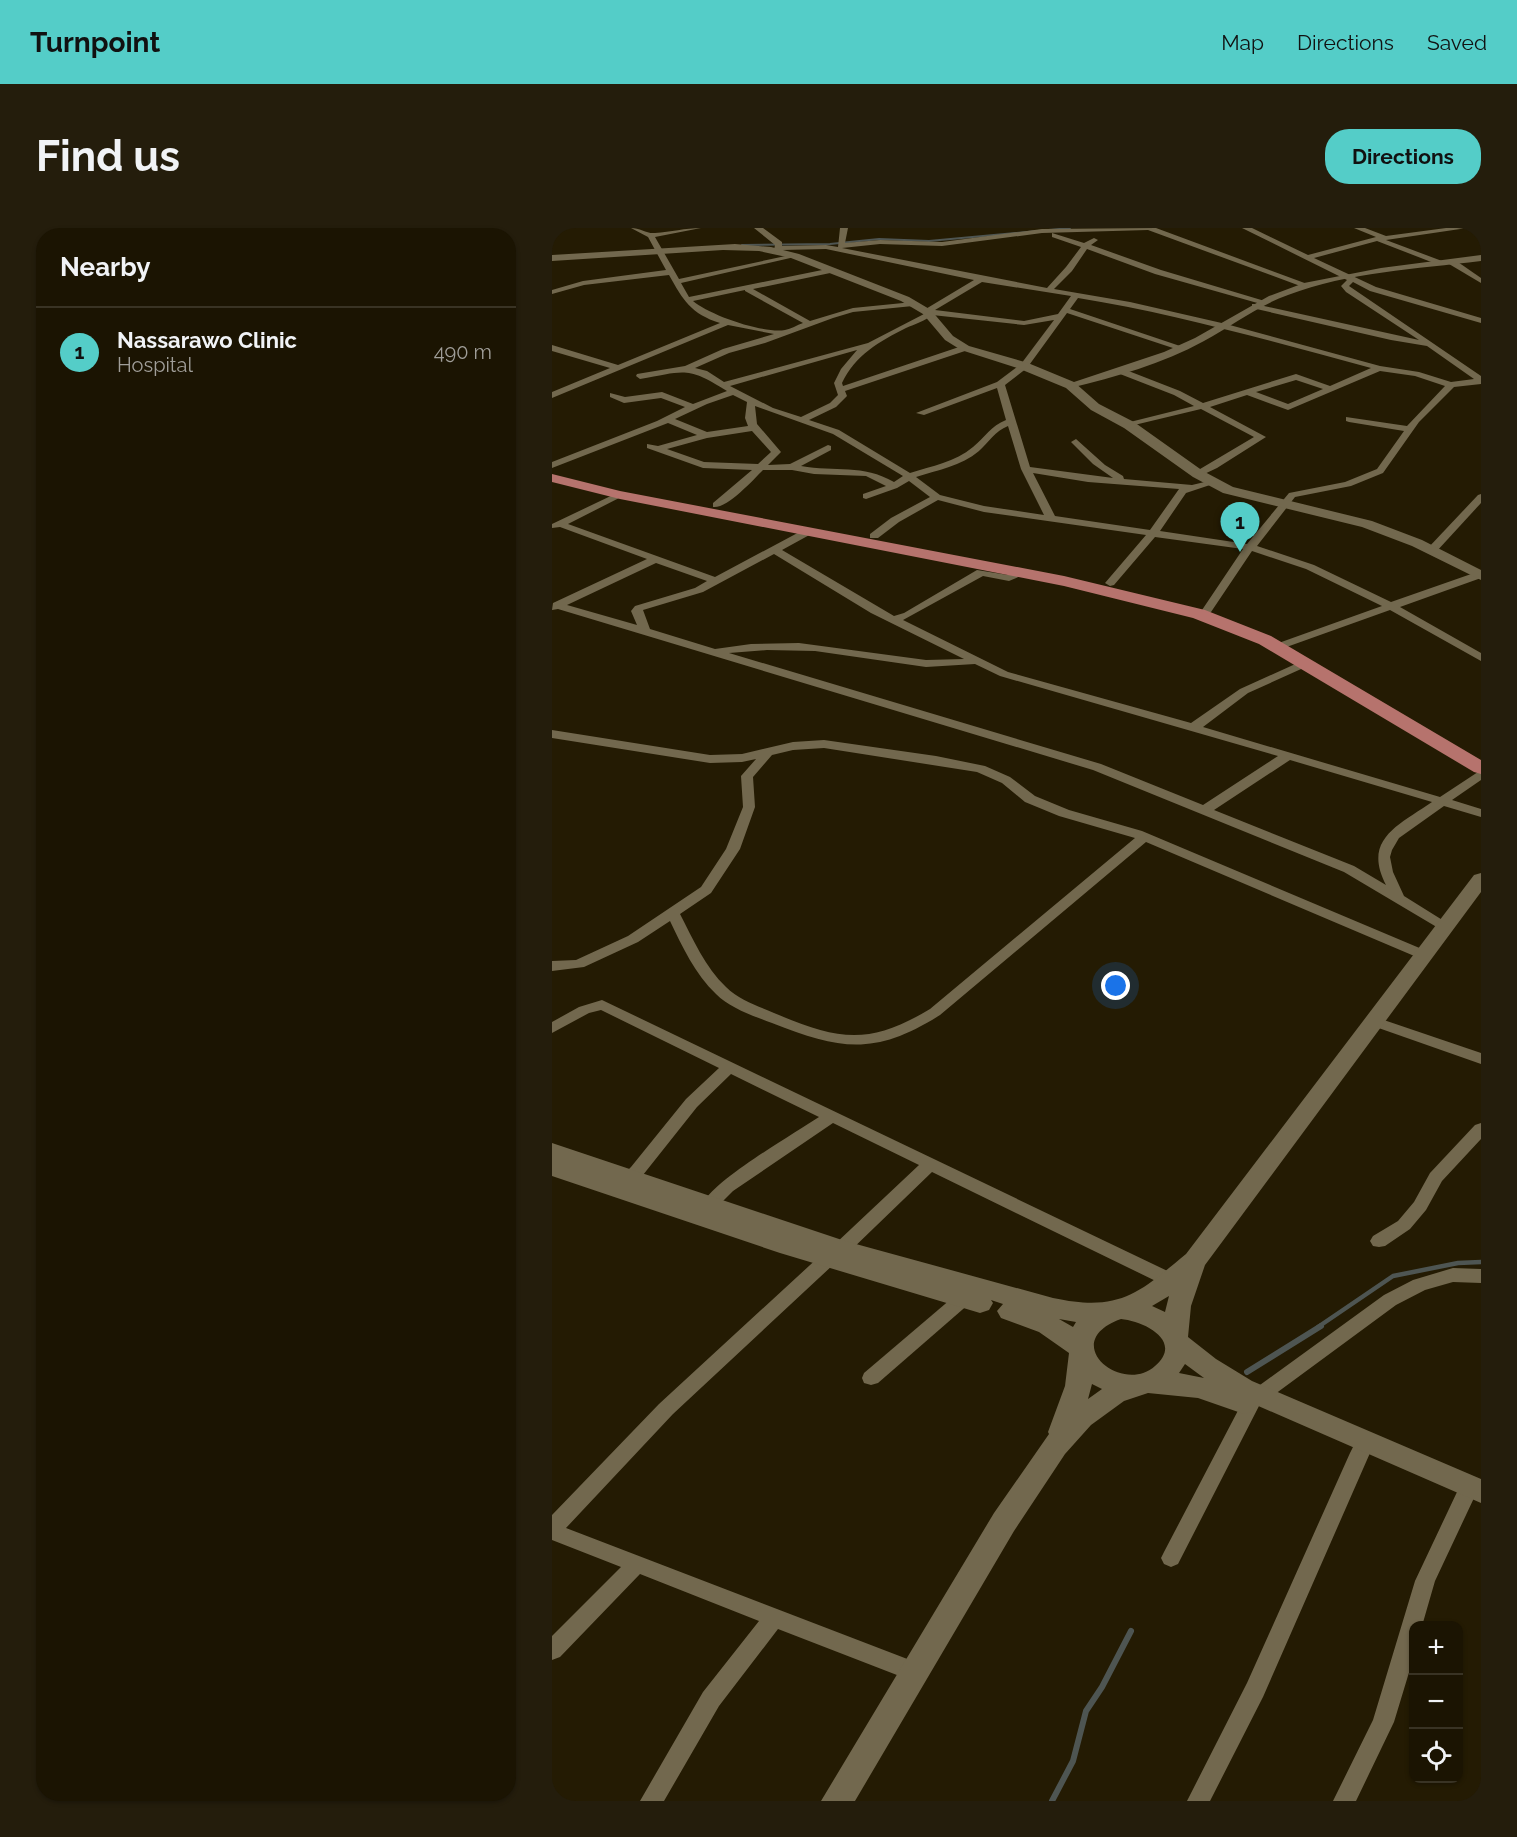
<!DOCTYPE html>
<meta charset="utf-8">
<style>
:root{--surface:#1b1402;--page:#241d0c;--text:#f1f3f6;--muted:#a09e99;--line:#393324;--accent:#54cdc8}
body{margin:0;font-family:Raleway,sans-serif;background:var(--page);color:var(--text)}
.controls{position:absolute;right:18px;bottom:18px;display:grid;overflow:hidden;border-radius:12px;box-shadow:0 2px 4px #0004}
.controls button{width:54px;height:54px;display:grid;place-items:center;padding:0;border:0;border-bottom:2px solid var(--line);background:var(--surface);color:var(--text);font:30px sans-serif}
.you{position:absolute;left:564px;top:758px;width:21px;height:21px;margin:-15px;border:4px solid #fff;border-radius:50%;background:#1a73e8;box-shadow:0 0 0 9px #1a73e833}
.badge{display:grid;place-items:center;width:39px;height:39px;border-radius:50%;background:var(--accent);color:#111;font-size:20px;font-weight:700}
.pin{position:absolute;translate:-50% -50px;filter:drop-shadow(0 2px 3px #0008)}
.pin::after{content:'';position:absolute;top:32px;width:21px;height:18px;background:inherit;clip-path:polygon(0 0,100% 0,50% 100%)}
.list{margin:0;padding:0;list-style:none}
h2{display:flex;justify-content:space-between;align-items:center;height:78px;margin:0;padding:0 24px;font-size:26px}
h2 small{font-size:20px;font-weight:400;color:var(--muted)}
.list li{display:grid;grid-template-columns:39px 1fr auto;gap:18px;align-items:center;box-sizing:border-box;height:90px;padding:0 24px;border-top:2px solid var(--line)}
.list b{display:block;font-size:22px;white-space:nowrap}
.list p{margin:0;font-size:20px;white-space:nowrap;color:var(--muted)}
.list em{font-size:20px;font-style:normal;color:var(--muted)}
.icon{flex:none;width:33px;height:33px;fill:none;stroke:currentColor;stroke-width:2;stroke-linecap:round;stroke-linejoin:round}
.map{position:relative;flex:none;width:929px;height:1573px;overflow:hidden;border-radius:24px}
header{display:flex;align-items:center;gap:36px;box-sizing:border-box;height:84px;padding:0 30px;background:var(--accent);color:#111}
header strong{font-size:28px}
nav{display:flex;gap:33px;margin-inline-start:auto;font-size:21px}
.intro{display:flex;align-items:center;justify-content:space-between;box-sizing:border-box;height:144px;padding:0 36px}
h1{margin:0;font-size:42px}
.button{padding:15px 27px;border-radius:24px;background:var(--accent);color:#111;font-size:21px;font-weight:700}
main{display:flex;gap:36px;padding:0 36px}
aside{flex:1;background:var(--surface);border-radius:24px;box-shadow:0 2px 4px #0004}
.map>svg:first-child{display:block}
</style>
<header>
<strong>Turnpoint</strong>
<nav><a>Map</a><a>Directions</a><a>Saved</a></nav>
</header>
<div class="intro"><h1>Find us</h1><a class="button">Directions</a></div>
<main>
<aside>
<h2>Nearby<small></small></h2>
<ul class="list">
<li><span class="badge">1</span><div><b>Nassarawo Clinic</b><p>Hospital</p></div><em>490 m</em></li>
</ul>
</aside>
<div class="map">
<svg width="929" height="1573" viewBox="0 0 929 1573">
<rect width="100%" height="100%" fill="#241b03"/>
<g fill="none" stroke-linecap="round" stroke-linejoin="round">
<!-- stream-far2 -->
<polyline stroke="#4e5552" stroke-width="2" points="190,17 278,16 327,11 377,13 518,0"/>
<!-- stream-far1 -->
<polyline stroke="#4e5552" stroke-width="4.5" points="766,1099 841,1048 906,1035 929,1034"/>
<!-- stream -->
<g stroke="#4e5552" stroke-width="6">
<polyline points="695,1144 769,1098"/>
<polyline points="500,1573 521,1533 534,1483 550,1459 579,1403"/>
</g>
<!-- minor -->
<g fill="#72684e" fill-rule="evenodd">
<polygon points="6,0 17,0 0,6 0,2"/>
<path d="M79,0C88,0 95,6 103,5C119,4 133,0 149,0L103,9L127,51L243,26L247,28L129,55L137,69L280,40L284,42L283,44L201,61L258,93L301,80L361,74L365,76L361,78L301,84L281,90L213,115L177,125L143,140L155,143L172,154L316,115L372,86V82L422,52L274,21L230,22L226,24L222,22L223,17L202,0H211L230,14V18L274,17L286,19L288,0H296L293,15L328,12L390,14L490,1L604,0L758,57L751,59L596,2L490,5L390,18L328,16L290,20L495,60L514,39L529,19L500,9V5L532,15L542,10L546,12L539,17L609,42L716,74L709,76L603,46L535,21L520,43L502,61L578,74L674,96L828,138L867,144L899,154L922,151L875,118L839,112L700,80V76H703L867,112L794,64L789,58L795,52L690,0H700L756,27L824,9L802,0H813L834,8L894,0H915L834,12L890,33V37H887L825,13L762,30L824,59L929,90V95L818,63L801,54L797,58L929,148V156L902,159L867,194L831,245L799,258L743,269L705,318L762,337L839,374L922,345H929V350L848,379L929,425V433L838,382L729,421H721V417L830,378L754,341L700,323L659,384L655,385L650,382L691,321L603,309L562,357L558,358L553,355L594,307L432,284L386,272L347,294L326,310H318V306L339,290L378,269L357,253L345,260L314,271L311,270V266L334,258L314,248L262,246L240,242H211C201,252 175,281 161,279V275L200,242L151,240L95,220V216L106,218L145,207L116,195L0,240V234L105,193L133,179L109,170L72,175L58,169V165L73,169L110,164L141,176L175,163C135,138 134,143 88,151L84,148L85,146L133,138L171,121L222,106L176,97L0,170V164L58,140L0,123V117L66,137L168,95C139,86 131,72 117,47L32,57L0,66V62L31,53L114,42L96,9ZM430,54L519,68L506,86L472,93L383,82ZM193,62V63L251,95C245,97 239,101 233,102C212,106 157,87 141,73ZM526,70C625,86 722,114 819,140L778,158L744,146L651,175L628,163L574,142H568V146L622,167L642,178L574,195V199L649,181L702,209L643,244L641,246L646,249L665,240L714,209L658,179L695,167L736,182L828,143L863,148L893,158L855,198L794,189V193L797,194L852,203L825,241L793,254L737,265L695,316L608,303L634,265L661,256V252L640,257L572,251L571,248L553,237L524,211L519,214L541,236L561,250L478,239L453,157L475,140L515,85L627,122L634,120L518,81ZM380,87L472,97L502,92L469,136L445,154L364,185L372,187L445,160L454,192C439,198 433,209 421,219C403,234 380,238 358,245L287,202L257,192L284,179L295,168L293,163L416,122V118H410L291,158L290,155C303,127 328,113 354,100C363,96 373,93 380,87ZM305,122L289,141L282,155L286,167L278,175L249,189L221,180L178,158ZM744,152L771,161L736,176L704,164ZM181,167L195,174L193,190L196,198L155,204L123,191L155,176ZM203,178L281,206L351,248L342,254C311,236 283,244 249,238L279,222V218L276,217L238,236L216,237L229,224L205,196ZM456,198L469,241L492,287L432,278L388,267L364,249C386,242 409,238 427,223C437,214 443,203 456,198ZM200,203L219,224L206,236L152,234L115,221L155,210ZM481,245L536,254L627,261L598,302L503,288Z"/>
<polygon points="897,32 903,32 929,50 929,55 897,36"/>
<path d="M65,265L73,267L16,296L163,349L253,301H261V305L230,322L342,388L352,385L425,342L456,347L463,343H471V347L457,353L431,348L351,392L456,444L639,495L688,461L750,433H758V437L696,465L651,499L888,569L929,542V552L900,572L929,581V589L892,578L847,610L840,622L838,629L841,644L852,668L900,698L898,701H888L792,644L541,542L6,381L0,382L1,375L95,331L8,299L0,300V296ZM222,326L319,385L412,431L374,432L247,415L199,416L163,421L98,401L91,382L151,364ZM104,335L155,353L143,360L83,378L79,383L85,397L15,377ZM215,422L263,423L374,439L423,436L448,448L726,528L651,577L549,536L177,425ZM738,532L880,574C847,597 810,611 834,657L802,638L662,582Z"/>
<polygon points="929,266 929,275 884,324 876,324 876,320 926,267"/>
<path d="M0,502L158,527L190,526L241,514L272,512L384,528L433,538L458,549L483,568L517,582L590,603L877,724L879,727L877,730H867L594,614L388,787C323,828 289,822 220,795C201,788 178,780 164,766C143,746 130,718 118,693L86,714L32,739L0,743V733L24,732L76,708L149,659L174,621L191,579L189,548L204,531L190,534L158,535L0,510ZM272,520L425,544L450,555L473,574L507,588L583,610L378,781C317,818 286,812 222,785C206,778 187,772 174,759C153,739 141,711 128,686L159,665L188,621L203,579L201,549L220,527L241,522Z"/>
<path d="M50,772L626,1048L629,1053L626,1058L620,1060L614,1058L380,944L295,1026L289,1027L283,1026L280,1021L283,1016L367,937L281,895L181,963L165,979H153L151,975C165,950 240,907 267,889L179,846L145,879L91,947L83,953H71L69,949L79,939L134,871L167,840L49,782L37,785L0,805V794L27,779Z"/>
<polygon points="823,789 929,825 929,836 818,797 815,794"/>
<polygon points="929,895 929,911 890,953 874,982 858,1001 833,1018 827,1019 821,1018 818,1013 821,1008 846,993 862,974 878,945 923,897"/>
<polygon points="276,1024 282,1026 285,1031 282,1036 121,1186 14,1300 371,1437 374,1444 371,1451 363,1454 226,1401 167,1478 112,1573 88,1573 151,1464 207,1393 88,1346 8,1429 0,1432 0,1408 69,1339 0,1312 0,1287 107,1176 270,1026"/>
<polygon points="901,1040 929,1041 929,1055 901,1054 873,1062 844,1077 715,1172 705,1174 707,1178 626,1336 619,1339 612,1336 609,1330 612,1324 691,1173 701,1171 699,1167 701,1162 832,1067 861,1052"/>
<polygon points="412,1063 418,1065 421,1070 418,1075 326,1155 319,1157 312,1155 310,1150 312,1145 406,1065"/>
<polygon points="808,1217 815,1219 818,1225 711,1469 658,1573 635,1573 695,1455 798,1225 801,1219"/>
<polygon points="912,1262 919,1264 922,1270 883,1353 870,1398 862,1398 862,1428 842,1494 804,1573 781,1573 821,1492 863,1353 905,1264"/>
</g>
<!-- tertiary -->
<g fill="#72684e" fill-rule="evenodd">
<polygon points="915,0 929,0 929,6 916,2"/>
<path d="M929,27V33C864,41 797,44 736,67C705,78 680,98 652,113C610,136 564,149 518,160L513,157L612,124L643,110L717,68L752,55L829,40Z"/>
</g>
<!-- secondary -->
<g fill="#72684e" fill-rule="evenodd">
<polygon points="183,16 219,19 247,26 357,69 379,82 401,108 417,118 476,135 522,154 547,176 582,194 651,243 681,259 820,293 870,312 929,342 929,352 860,318 810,299 671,265 641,249 572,200 539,182 514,160 468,141 409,122 393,112 371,86 349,73 239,30 207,23 171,22 0,33 0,27"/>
<path d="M929,645V664L653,1037L639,1078L636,1109L664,1131L700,1153L929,1251V1275L704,1177L701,1183L692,1186L646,1170L596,1165L572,1173L539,1197L513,1226L462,1303L303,1573H269L442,1285L497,1206L496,1204L513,1158L517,1125L487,1104L449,1090L445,1083L451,1076L439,1072L441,1075L437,1082L428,1085L228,1025L0,948V915L293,1013L501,1070C567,1084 586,1066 634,1026L922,647ZM617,1068L613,1084L600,1078ZM507,1091L524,1094L521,1099ZM569,1091C592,1093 632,1113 603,1138C570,1168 505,1114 569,1091ZM633,1136L652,1150L627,1145ZM540,1156L550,1161L536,1171Z"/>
</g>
<!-- primary -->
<polygon fill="#b6736d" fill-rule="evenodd" points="0,246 68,263 512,348 653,382 719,408 929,532 929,546 922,544 707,416 641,390 512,358 68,271 0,254"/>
</g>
</svg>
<div class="controls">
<button>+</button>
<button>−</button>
<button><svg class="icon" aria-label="locate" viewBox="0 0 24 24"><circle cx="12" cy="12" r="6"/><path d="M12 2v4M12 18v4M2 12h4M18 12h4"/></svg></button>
</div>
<div class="you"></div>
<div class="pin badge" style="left:688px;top:324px">1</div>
</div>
</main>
